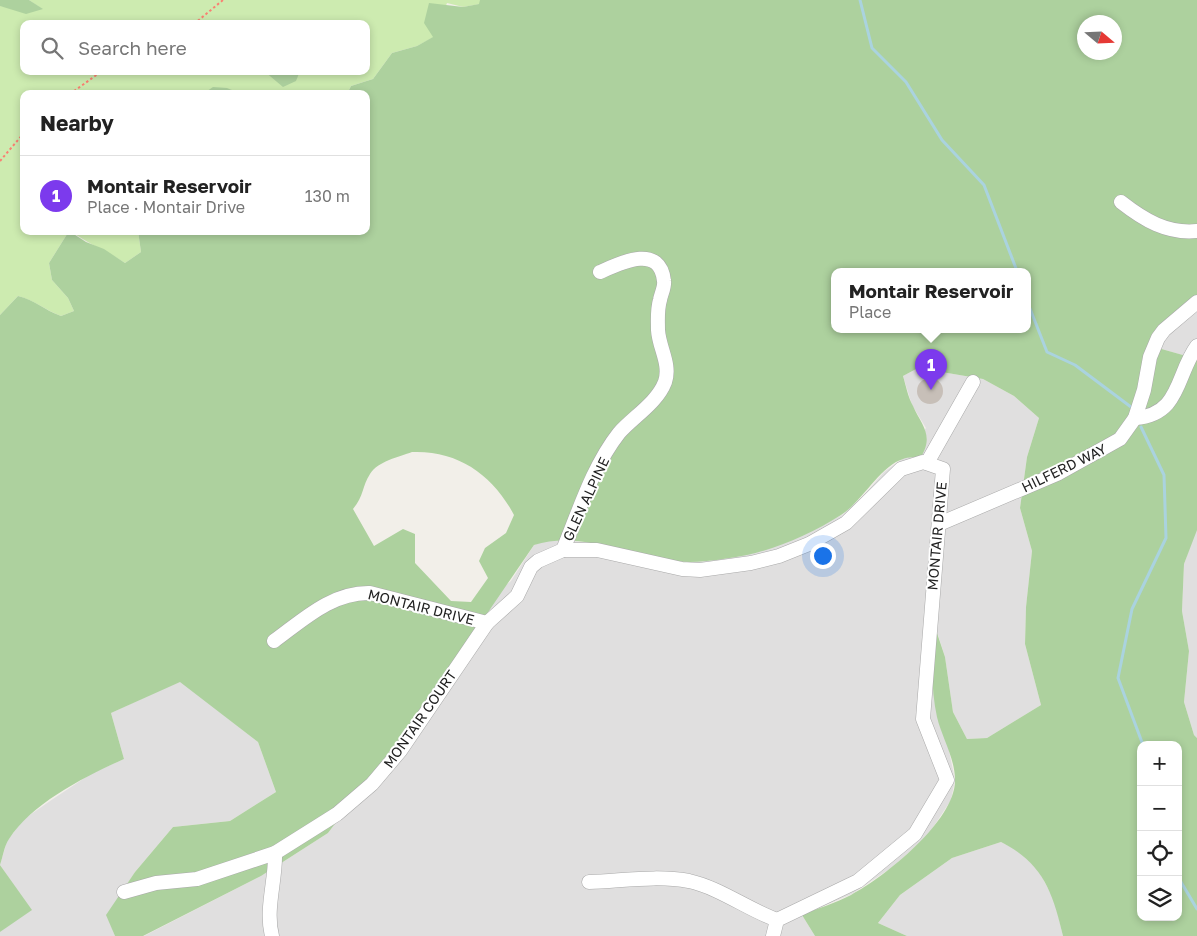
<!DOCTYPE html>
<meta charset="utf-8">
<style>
:root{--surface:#fff;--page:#f2f2f2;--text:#222;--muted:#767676;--line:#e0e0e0;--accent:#7c3aed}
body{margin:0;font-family:"Golos Text",sans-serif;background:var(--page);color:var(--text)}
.controls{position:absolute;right:15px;bottom:15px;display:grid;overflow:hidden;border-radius:10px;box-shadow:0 2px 8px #0003}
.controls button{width:45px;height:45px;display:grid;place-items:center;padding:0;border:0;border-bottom:1px solid var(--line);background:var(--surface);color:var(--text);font:25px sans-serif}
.compass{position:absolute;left:1077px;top:15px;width:45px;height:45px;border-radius:50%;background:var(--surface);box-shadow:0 2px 8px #0003;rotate:109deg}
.you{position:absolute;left:822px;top:555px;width:18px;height:18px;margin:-12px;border:4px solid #fff;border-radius:50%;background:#1a73e8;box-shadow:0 0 0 8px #1a73e833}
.badge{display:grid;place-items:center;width:32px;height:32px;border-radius:50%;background:var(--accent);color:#fff;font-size:16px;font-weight:700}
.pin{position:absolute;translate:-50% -41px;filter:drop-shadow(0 1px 2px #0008)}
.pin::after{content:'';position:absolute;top:26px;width:18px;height:15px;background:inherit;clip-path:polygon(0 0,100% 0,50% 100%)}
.popup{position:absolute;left:831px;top:268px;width:200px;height:65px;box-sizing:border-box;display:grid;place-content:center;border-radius:10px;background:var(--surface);filter:drop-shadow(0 1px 4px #0005);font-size:16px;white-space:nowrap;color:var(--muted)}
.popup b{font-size:19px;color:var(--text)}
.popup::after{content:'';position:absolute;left:50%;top:100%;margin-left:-10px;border:10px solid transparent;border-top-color:var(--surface)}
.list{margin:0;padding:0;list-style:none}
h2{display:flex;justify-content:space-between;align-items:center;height:65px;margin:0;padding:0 20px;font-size:21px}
h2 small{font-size:16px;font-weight:400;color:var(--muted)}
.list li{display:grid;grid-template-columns:32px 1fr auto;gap:15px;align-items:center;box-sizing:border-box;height:80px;padding:0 20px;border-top:1px solid var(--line)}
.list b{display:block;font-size:19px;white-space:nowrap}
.list p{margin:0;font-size:16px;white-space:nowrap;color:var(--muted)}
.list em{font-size:16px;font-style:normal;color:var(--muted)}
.icon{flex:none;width:28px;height:28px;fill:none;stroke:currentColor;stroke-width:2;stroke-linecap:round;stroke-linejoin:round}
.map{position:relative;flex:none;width:1197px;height:936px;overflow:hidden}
.search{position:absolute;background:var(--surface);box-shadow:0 2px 8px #0003;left:20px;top:20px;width:350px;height:55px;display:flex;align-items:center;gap:12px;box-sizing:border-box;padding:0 18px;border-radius:10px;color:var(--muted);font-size:19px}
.panel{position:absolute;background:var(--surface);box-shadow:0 2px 8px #0003;left:20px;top:90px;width:350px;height:145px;border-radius:10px}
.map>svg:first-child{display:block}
</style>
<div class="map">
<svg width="1197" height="936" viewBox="0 0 1197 936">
<rect width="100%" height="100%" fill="#f2efe9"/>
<!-- residential -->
<g fill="#e0dfdf">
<polygon points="1197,308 1197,359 1158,348 1167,333"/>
<polygon points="918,368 983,379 1014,396 1039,418 1027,457 1020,508 1032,551 1026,607 1025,644 1041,705 987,738 967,739 953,712 945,657 937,632 949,751 955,780 951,800 928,835 894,866 852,894 802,915 815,936 144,936 261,876 328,833 501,589 511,581 534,545 551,539 592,543 676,562 707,561 747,554 781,544 842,515 863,496 884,472 902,459 926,428 912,405 903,376"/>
<polygon points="1196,530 1197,530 1197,738 1194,735 1184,702 1189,651 1182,611 1184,564"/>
<polygon points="180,681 258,742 276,792 230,821 173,827 135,872 107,915 115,936 0,936 0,932 15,920 31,910 0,865 7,841 24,819 50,801 92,773 124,759 111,713"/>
<polygon points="1001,842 1021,852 1039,871 1055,902 1063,936 907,936 878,923 900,895 952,858"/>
</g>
<!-- grass -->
<g fill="#cdebb0" fill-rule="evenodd">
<path d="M29,0H480V4L463,7L447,3L434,37L417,46L392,53L373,79L351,86L347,94H242C227,88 217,84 203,94H24V231H69L49,263L52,280L68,298L74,311L61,316C45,310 34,300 18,296L0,315V6L42,9ZM24,24H366V71H24Z"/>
<path d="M71,231H138L141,252L125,263C107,251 88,244 71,231Z"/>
</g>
<!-- forest -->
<g fill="#add19e" fill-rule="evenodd">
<polygon points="0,0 29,0 43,9 26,14 0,6"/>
<path d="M480,0H1197V308L1167,333L1158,348L1197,359V530L1184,564L1182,611L1189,651L1184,702L1194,735L1197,738V936H1063C1053,893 1043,863 1001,842L952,858L900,895L878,923L907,936H815L802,915C818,908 836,903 851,895C885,877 956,820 955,780C955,758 942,738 937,717C931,689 931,659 936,630L945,657L953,712L967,739L987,738L1041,705L1025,644L1026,607L1032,551L1020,508L1027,457L1039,418L1014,396L983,379L918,368L903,376C906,386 908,397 913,406C922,426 934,435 921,457C916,457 908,457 903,459C880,466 862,502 841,515C813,533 779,548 747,555C724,559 698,564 675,561C628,556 580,530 534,545L426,703L328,833L261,876L143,936H115L106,915L135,872L173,827L230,821L276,792L258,742L180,682L111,713L124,759C86,776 32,803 9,839C4,846 3,857 0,865L32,910L0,932V315L18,296C35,300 44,310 61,316L74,311L68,298L52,280L49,263L69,231L86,242L104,249L125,263L141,252L138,231H366V94H347L351,86L373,79L392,53L417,46L433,37L424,23L429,3L463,7L479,4ZM1084,22H1114V52H1084ZM835,271H1027V329H835ZM412,452C458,450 493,475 514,515L506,533L485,548L479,561L488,578L471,602L451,601L415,563V534L403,529L374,546L353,509C364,496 362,486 370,474C378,461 399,457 412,452ZM1141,745H1178V917H1141Z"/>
<polygon points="264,71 300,71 296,81 283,87"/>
<polygon points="213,87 227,88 242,94 203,94"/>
</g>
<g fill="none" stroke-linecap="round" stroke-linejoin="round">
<!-- stream -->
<g stroke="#aad3df" stroke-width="3">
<polyline points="860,0 872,48 906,82 942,140 984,185 1017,271"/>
<polyline points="1027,301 1047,352 1075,365 1131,407"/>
<polyline points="1141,427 1164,475 1166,538 1132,609 1118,678 1143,745"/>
<polyline points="1178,877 1197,909"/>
</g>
</g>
<!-- building -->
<circle fill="#c7bfb8" cx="930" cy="391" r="13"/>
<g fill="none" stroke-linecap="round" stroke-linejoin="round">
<!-- minor casing -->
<g stroke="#a9a9a9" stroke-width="15">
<g id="minor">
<path d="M1121,202C1144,220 1167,234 1197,231"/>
<path d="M1135,418C1181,415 1176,374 1197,346"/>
<polyline points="927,463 973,382"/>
<polyline points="939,524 1059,473 1120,439 1135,418 1144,390 1150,357 1158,338 1164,330 1197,302"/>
<path d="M563,550C579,511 593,466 619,433C633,417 657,403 665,382C671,364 659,348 658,330C658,320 657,310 660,300C661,294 665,287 664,281C660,243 620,263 600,272"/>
<path d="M274,641C303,620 332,592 370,593L487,623L517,596L531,567L538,561L563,550H597L682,569L700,570L751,563L779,556L809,544L846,523L901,469L923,462L943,469L923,719L947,780L915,834L858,881L777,920L773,936"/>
<path d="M589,882C622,881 656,875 689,881C720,888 747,909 777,920"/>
<polyline points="124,892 156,883 197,879 275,853 337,814 372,784 400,751 487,623"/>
<path d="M272,936C265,909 276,880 275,853"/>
</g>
</g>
<!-- path -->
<g stroke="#fa8072" stroke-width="2" stroke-dasharray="2.5 2.5" stroke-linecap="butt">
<polyline points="194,24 223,0"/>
<polyline points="70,94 102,71"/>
<polyline points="0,161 24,133"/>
</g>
<!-- minor -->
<use href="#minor" stroke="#fff" stroke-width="14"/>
</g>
<g text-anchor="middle" stroke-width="4" stroke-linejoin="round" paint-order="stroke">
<!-- street labels -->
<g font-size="14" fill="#222" stroke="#fff">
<text transform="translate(1064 468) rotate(-26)" y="5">HILFERD WAY</text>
<text transform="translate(586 499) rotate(-65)" y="5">GLEN ALPINE</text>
<text transform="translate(937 536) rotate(-85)" y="5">MONTAIR DRIVE</text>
<text transform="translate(421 607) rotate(14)" y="5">MONTAIR DRIVE</text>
<text transform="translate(420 719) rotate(-55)" y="5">MONTAIR COURT</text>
</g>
</g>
</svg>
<div class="controls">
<button>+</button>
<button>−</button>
<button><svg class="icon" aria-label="locate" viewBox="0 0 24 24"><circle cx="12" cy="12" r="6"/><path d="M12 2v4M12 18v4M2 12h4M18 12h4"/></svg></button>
<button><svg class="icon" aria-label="layers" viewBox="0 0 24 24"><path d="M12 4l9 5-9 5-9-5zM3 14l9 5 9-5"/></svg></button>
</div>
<svg class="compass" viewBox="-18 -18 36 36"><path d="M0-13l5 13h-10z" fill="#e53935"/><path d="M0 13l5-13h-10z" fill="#767676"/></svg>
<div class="you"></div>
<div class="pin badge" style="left:931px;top:390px">1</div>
<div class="popup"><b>Montair Reservoir</b>Place</div>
<div class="search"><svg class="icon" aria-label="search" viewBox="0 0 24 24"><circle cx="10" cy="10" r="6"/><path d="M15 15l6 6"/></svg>Search here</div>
<section class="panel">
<h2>Nearby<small></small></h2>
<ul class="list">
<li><span class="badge">1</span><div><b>Montair Reservoir</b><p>Place · Montair Drive</p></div><em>130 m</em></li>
</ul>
</section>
</div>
